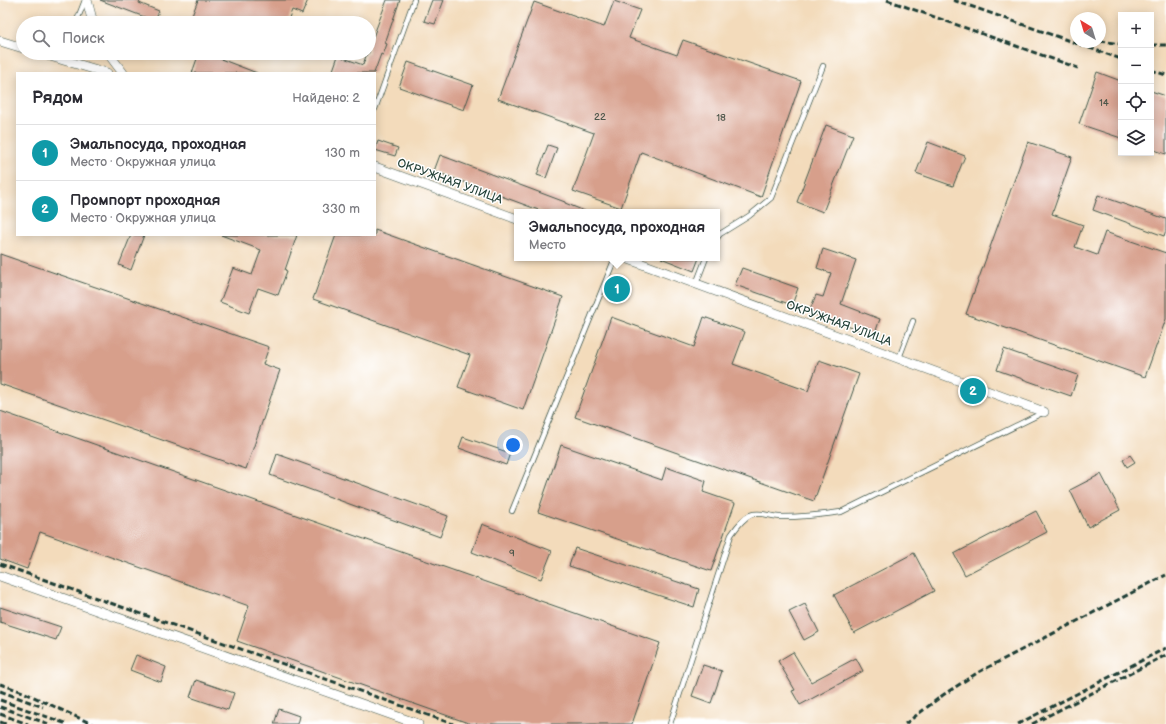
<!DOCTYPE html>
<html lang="ru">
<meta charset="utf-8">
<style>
:root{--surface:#fff;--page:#f2f2f3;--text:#2b2b33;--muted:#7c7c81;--line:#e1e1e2;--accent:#1a73e8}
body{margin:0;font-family:"Balsamiq Sans",sans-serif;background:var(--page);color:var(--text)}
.controls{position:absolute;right:12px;top:12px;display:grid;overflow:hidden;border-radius:0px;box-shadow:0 2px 10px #0003}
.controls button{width:36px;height:36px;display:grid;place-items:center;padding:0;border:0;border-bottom:1px solid var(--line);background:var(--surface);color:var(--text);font:20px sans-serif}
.compass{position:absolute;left:1070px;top:12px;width:36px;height:36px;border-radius:50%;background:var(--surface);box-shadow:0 2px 10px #0003;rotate:322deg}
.you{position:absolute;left:513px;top:445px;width:14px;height:14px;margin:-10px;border:3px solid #fff;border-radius:50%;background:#1a73e8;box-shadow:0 0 0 6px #1a73e833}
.badge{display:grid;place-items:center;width:26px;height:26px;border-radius:50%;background:var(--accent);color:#fff;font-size:13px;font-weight:700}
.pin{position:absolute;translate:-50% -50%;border:2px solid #fff;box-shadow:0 1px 4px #0006}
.popup{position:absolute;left:514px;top:209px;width:206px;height:52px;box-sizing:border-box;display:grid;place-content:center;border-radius:0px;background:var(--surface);filter:drop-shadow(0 1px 3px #0005);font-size:13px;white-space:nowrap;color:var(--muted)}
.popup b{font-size:15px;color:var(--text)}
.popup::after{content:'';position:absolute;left:50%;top:100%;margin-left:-8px;border:8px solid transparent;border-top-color:var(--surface)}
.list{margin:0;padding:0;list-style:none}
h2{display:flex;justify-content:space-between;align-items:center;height:52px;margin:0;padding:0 16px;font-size:17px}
h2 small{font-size:13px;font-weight:400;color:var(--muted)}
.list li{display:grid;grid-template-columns:26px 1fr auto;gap:12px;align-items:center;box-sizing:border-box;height:56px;padding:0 16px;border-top:1px solid var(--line)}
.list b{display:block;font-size:15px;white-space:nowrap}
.list p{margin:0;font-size:13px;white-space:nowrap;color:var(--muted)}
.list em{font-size:13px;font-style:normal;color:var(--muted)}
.icon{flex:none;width:22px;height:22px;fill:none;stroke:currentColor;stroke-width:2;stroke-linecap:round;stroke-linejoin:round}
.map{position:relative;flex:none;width:1166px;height:724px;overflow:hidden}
.search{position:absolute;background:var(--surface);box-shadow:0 2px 10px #0003;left:16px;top:16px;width:360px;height:44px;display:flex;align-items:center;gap:10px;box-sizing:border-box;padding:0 14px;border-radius:22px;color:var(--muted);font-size:15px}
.panel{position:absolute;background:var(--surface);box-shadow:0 2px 10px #0003;left:16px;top:72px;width:360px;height:164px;border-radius:0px}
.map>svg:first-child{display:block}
</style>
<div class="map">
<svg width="1166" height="724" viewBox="0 0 1166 724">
<rect width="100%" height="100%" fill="#fff"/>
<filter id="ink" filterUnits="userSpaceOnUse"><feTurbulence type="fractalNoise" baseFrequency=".025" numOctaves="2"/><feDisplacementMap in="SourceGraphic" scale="8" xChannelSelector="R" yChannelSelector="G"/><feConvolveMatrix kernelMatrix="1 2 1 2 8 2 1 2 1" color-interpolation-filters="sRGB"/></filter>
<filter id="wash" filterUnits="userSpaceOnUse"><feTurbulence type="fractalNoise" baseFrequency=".012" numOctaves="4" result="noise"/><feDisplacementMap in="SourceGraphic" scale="16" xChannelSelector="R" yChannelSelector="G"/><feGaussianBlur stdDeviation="0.9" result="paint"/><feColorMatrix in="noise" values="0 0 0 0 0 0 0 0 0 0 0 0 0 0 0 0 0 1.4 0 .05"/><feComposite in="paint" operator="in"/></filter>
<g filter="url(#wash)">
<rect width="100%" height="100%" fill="#f3dbbb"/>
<g id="blocks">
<!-- building -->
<g fill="#d79f8b">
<polygon points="100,0 140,0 139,3 159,11 155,21"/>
<polygon points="198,0 308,0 302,14 292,10 287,23 195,23 190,21"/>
<polygon points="387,0 400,0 385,43 387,44 383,55 381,54 374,73 332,73 338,56 363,65 367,53 369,53 369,36 373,37"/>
<polygon points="432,0 444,0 435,24 424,21"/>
<polygon points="614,1 640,10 629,38 677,55 683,40 801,81 761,197 641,152 621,208 573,191 594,133 498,99 534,2 604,27"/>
<polygon points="199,53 205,53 257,73 192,73"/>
<polygon points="408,62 473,85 464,110 399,87"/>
<polygon points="1097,72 1121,81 1121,138 1079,124"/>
<polygon points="1151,91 1166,96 1166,154 1151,149"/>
<polygon points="826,125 853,135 823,212 797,202"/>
<polygon points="378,141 398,148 395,156 375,150"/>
<polygon points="928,142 965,156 953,186 916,173"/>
<polygon points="1028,142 1072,157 1052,214 1083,225 1075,247 1097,255 1105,232 1166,253 1166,319 1145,377 966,314"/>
<polygon points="548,145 557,148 546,178 537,175"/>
<polygon points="440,155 565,202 565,203 587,212 544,212 434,171"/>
<polygon points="1098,195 1166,219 1166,230 1164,236 1093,210"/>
<polygon points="375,230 563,297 523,410 458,387 470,355 313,299 336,235 375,235"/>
<polygon points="131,235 144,235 131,270 119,265"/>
<polygon points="221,235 297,235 285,270 287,271 278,295 258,288 249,313 220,302 233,268 252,275 261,250"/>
<polygon points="823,249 856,260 841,304 880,319 874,336 809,312 816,295 823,297 831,273 817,268"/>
<polygon points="0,254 269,347 263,364 280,370 246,469 0,384"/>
<polygon points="661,258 699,258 694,271"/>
<polygon points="742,268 798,288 792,305 735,285"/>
<polygon points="611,317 694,347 704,317 745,332 733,364 808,391 819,360 859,374 814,501 575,417"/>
<polygon points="1004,349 1078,375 1071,396 997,370"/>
<polygon points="0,411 660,643 632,724 471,724 237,641 249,606 40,532 27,569 0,559"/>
<polygon points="463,437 510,453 506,465 459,448"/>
<polygon points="561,445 662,480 666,467 706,481 703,492 735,503 711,571 538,512"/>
<polygon points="277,454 448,516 440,537 270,475"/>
<polygon points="1130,455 1135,462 1127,467 1123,460"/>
<polygon points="1101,474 1120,510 1088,527 1070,490"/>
<polygon points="1036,511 1047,532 965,575 954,554"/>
<polygon points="482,524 552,551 541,579 472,552"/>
<polygon points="575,548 699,589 694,607 569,566"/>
<polygon points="914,553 934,591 854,633 834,595"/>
<polygon points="805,604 819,632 804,640 789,612"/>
<polygon points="0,607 61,627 56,640 0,622"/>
<polygon points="793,652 811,682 856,658 863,671 800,705 792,691 795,690 778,661"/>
<polygon points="136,655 166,667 161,682 130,670"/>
<polygon points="703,665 722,671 711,703 692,696"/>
<polygon points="196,680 234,693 228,710 190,697"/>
<polygon points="279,709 299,716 297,724 274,724"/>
</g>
</g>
</g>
<g filter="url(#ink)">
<use href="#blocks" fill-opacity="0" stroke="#3f5548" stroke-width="1"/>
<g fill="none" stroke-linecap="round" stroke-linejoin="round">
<!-- lane casing -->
<g stroke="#3f5548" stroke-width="6">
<g id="lane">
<polyline points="76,23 85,0"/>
<polyline points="375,109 414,0"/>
<polyline points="717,238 720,234 749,216 771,198 823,66"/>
<polyline points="696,284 706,258"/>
<polyline points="899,358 913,321"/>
<polyline points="512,511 615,258"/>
<path d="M670,724L731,535C736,528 742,519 750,515C761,511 771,517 781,517C801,517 821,515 841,512L1042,413"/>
</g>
</g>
<!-- street casing -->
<g stroke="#3f5548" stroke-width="10">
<g id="street">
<polyline points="87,0 93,23"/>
<polyline points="0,41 23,48"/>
<polyline points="40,53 107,73"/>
<polyline points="108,53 123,73"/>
<polyline points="375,167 517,219"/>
<polyline points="626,258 1044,412"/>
<polyline points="0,576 418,724"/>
</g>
</g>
<!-- lane -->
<use href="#lane" stroke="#fff" stroke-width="4.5"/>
<!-- street -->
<use href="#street" stroke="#fff" stroke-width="9"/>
<!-- rail -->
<g stroke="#1f3d34" stroke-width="3" stroke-dasharray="6 3" stroke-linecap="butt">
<polyline points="887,0 1078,68"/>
<polyline points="953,0 1121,59"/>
<polyline points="1100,41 1121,44"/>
<polyline points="1151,45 1166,45"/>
<polyline points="1151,70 1166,75"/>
<polyline points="0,564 453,724"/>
<polyline points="0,684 23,692 92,724"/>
<polyline points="0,691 43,707"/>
<polyline points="0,700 67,724"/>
<polyline points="0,707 49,724"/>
<polyline points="0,714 28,724"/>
<polyline points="0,722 6,724"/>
<polyline points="905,724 943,695 977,673 1166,575"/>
<polyline points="1018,724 1166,648"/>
<polyline points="1032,724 1166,655"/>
</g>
</g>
</g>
<g text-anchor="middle" stroke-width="3" stroke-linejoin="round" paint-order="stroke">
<!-- number labels -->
<g font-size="10" fill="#4d564a">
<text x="1104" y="106">14</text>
<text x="600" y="120">22</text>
<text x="721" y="121">18</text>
<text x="512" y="556">9</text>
</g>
<!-- street labels -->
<g font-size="12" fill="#1f3d34" stroke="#fff">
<text transform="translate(450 181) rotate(20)" y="4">ОКРУЖНАЯ УЛИЦА</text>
<text transform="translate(839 323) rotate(20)" y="4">ОКРУЖНАЯ УЛИЦА</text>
</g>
</g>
</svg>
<div class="controls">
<button>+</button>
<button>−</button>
<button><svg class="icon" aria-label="locate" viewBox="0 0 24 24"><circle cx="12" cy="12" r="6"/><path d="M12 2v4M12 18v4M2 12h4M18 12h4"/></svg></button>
<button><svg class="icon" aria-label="layers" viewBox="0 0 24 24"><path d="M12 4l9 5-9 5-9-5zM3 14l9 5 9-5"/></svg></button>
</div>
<svg class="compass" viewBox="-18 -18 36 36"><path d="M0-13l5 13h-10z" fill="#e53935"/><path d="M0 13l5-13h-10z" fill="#7c7c81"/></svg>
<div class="you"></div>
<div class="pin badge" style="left:617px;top:289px;background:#0f9aa8">1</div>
<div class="popup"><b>Эмальпосуда, проходная</b>Место</div>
<div class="pin badge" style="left:973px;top:391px;background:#0f9aa8">2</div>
<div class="search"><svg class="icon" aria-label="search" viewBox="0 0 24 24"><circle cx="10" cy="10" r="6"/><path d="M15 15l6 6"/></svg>Поиск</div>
<section class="panel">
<h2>Рядом<small>Найдено: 2</small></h2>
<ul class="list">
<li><span class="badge" style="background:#0f9aa8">1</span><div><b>Эмальпосуда, проходная</b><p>Место · Окружная улица</p></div><em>130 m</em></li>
<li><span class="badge" style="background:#0f9aa8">2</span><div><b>Промпорт проходная</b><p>Место · Окружная улица</p></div><em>330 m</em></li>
</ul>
</section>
</div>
